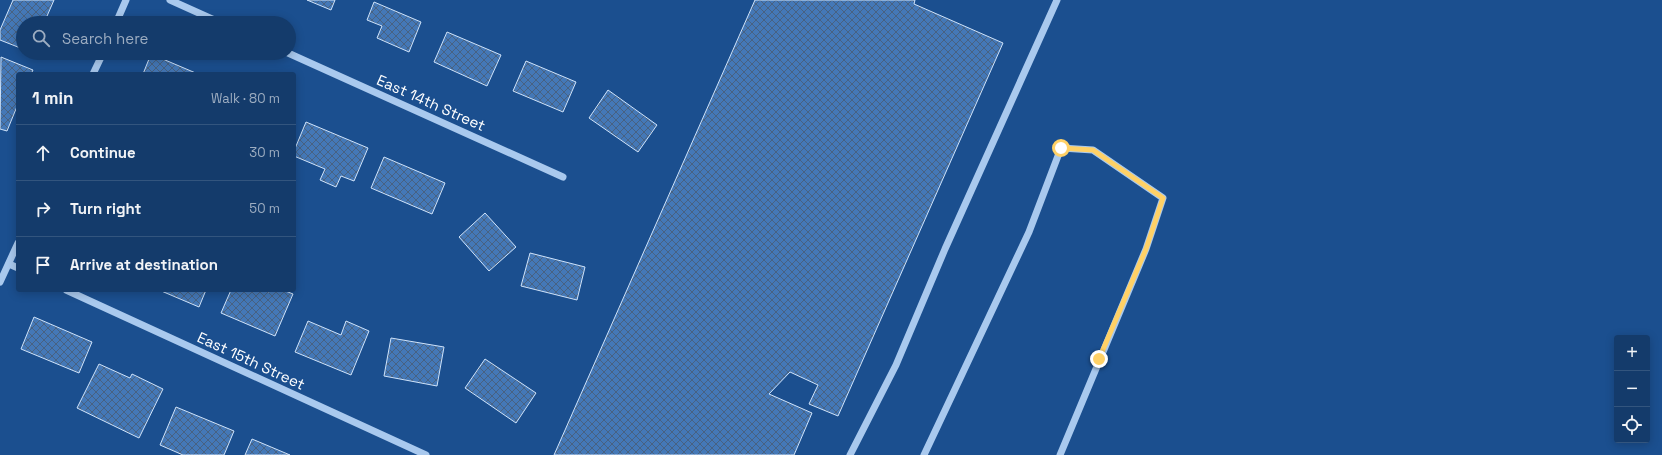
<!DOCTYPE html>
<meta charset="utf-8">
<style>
:root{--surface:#143b6b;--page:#1d4271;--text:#f1f3f6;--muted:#9dadc1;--line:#33557e}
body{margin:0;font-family:"Space Grotesk",sans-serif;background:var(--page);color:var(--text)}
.controls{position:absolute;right:12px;bottom:12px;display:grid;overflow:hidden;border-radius:4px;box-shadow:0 2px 10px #0003}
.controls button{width:36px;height:36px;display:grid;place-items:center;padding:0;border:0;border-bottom:1px solid var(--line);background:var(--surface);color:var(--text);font:20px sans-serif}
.stop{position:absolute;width:12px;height:12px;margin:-9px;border:3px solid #ffd166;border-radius:50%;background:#fff}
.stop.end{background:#ffd166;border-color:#fff;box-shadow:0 1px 4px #0008}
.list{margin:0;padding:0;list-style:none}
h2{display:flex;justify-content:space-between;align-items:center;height:52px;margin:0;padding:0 16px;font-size:17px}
h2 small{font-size:13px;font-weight:400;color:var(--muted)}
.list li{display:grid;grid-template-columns:26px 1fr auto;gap:12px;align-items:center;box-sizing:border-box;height:56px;padding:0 16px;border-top:1px solid var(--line)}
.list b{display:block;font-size:15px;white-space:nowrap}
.list em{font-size:13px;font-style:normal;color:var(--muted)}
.icon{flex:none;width:22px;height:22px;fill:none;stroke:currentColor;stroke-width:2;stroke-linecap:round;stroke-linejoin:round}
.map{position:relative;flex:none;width:1662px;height:455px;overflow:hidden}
.search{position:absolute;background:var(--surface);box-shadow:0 2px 10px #0003;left:16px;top:16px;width:280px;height:44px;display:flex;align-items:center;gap:10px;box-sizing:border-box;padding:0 14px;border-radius:22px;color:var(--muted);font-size:15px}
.panel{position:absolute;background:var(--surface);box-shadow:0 2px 10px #0003;left:16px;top:72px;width:280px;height:220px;border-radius:4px}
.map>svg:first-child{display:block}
</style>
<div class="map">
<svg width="1662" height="455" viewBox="0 0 1662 455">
<defs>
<pattern id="building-cross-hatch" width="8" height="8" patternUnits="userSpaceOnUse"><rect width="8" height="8" fill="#4478b7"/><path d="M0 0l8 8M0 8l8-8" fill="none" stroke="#486282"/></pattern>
</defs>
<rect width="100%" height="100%" fill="#1b4f8f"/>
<!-- building -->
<g fill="url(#building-cross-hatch)" stroke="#cfe3fa">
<polygon points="13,0 54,0 44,23 23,23 23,49 0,40 0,30"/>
<polygon points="307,0 335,0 331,10"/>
<polygon points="755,0 915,0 914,4 1003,43 838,416 809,404 818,385 790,372 769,394 812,413 794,455 554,455"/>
<polygon points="374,2 421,22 409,52 377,38 382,26 367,20"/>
<polygon points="447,32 501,55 487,86 434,62"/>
<polygon points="151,54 198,74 143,74"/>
<polygon points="1,57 33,70 31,74 18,74 18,104 7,131 0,129"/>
<polygon points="526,61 576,82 563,112 513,91"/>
<polygon points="608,90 657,125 638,152 589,118"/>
<polygon points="306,122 368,148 354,181 341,176 336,187 320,180 325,169 294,156 294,151"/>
<polygon points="384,157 445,183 432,214 371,188"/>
<polygon points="485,213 516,247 489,271 459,237"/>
<polygon points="530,253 585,267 577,300 521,286"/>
<polygon points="159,290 206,290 199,307"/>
<polygon points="231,290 264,290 269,292 269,290 283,290 293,294 275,336 221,313"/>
<polygon points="34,317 92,342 79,373 21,349"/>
<polygon points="308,321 341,335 346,321 369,331 351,375 295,352"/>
<polygon points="391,338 444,347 437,386 384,376"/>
<polygon points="485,359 536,393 516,423 465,388"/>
<polygon points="99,364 130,378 132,374 163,389 139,438 77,408"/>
<polygon points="176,407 234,431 224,455 183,455 160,445"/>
<polygon points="252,439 290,455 245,455"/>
</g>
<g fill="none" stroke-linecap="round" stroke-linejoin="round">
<!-- minor -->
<g stroke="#a9c9ee" stroke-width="7">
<polyline points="170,0 221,23"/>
<polyline points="116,23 126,0"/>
<polyline points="288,53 563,177"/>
<polyline points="93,74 103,53"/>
<polyline points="9,264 18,268"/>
<polyline points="0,282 18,243"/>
<polyline points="66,290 426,455"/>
<polyline points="850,455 896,365 945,249 1057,0"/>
<polyline points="924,455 1029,232 1061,148 1093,150 1163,198 1146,249 1060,455"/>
</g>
</g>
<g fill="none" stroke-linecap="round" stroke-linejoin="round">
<!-- route -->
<polyline stroke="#ffd166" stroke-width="5" points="1061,148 1093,150 1163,198 1146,249 1099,359"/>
</g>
<g text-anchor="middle" stroke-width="3" stroke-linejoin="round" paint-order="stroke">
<!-- street labels -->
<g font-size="15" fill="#fff" stroke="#1b4f8f">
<text transform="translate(431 103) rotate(24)" y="5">East 14th Street</text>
<text transform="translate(251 361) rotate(25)" y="5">East 15th Street</text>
</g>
</g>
</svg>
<div class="controls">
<button>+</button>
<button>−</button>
<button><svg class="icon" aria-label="locate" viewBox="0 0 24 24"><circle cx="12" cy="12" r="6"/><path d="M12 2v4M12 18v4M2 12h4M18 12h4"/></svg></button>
</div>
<div class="stop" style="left:1061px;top:148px"></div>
<div class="stop end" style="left:1099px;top:359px"></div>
<div class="search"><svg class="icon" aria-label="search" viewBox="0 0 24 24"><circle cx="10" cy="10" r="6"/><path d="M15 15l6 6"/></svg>Search here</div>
<section class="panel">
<h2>1 min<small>Walk · 80 m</small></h2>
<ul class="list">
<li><svg class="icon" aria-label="ahead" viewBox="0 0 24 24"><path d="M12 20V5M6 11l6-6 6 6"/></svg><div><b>Continue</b></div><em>30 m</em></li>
<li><svg class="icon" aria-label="right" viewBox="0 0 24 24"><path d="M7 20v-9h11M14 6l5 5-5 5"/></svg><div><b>Turn right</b></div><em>50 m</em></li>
<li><svg class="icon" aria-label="arrive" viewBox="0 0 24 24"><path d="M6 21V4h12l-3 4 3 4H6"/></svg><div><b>Arrive at destination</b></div></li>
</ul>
</section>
</div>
